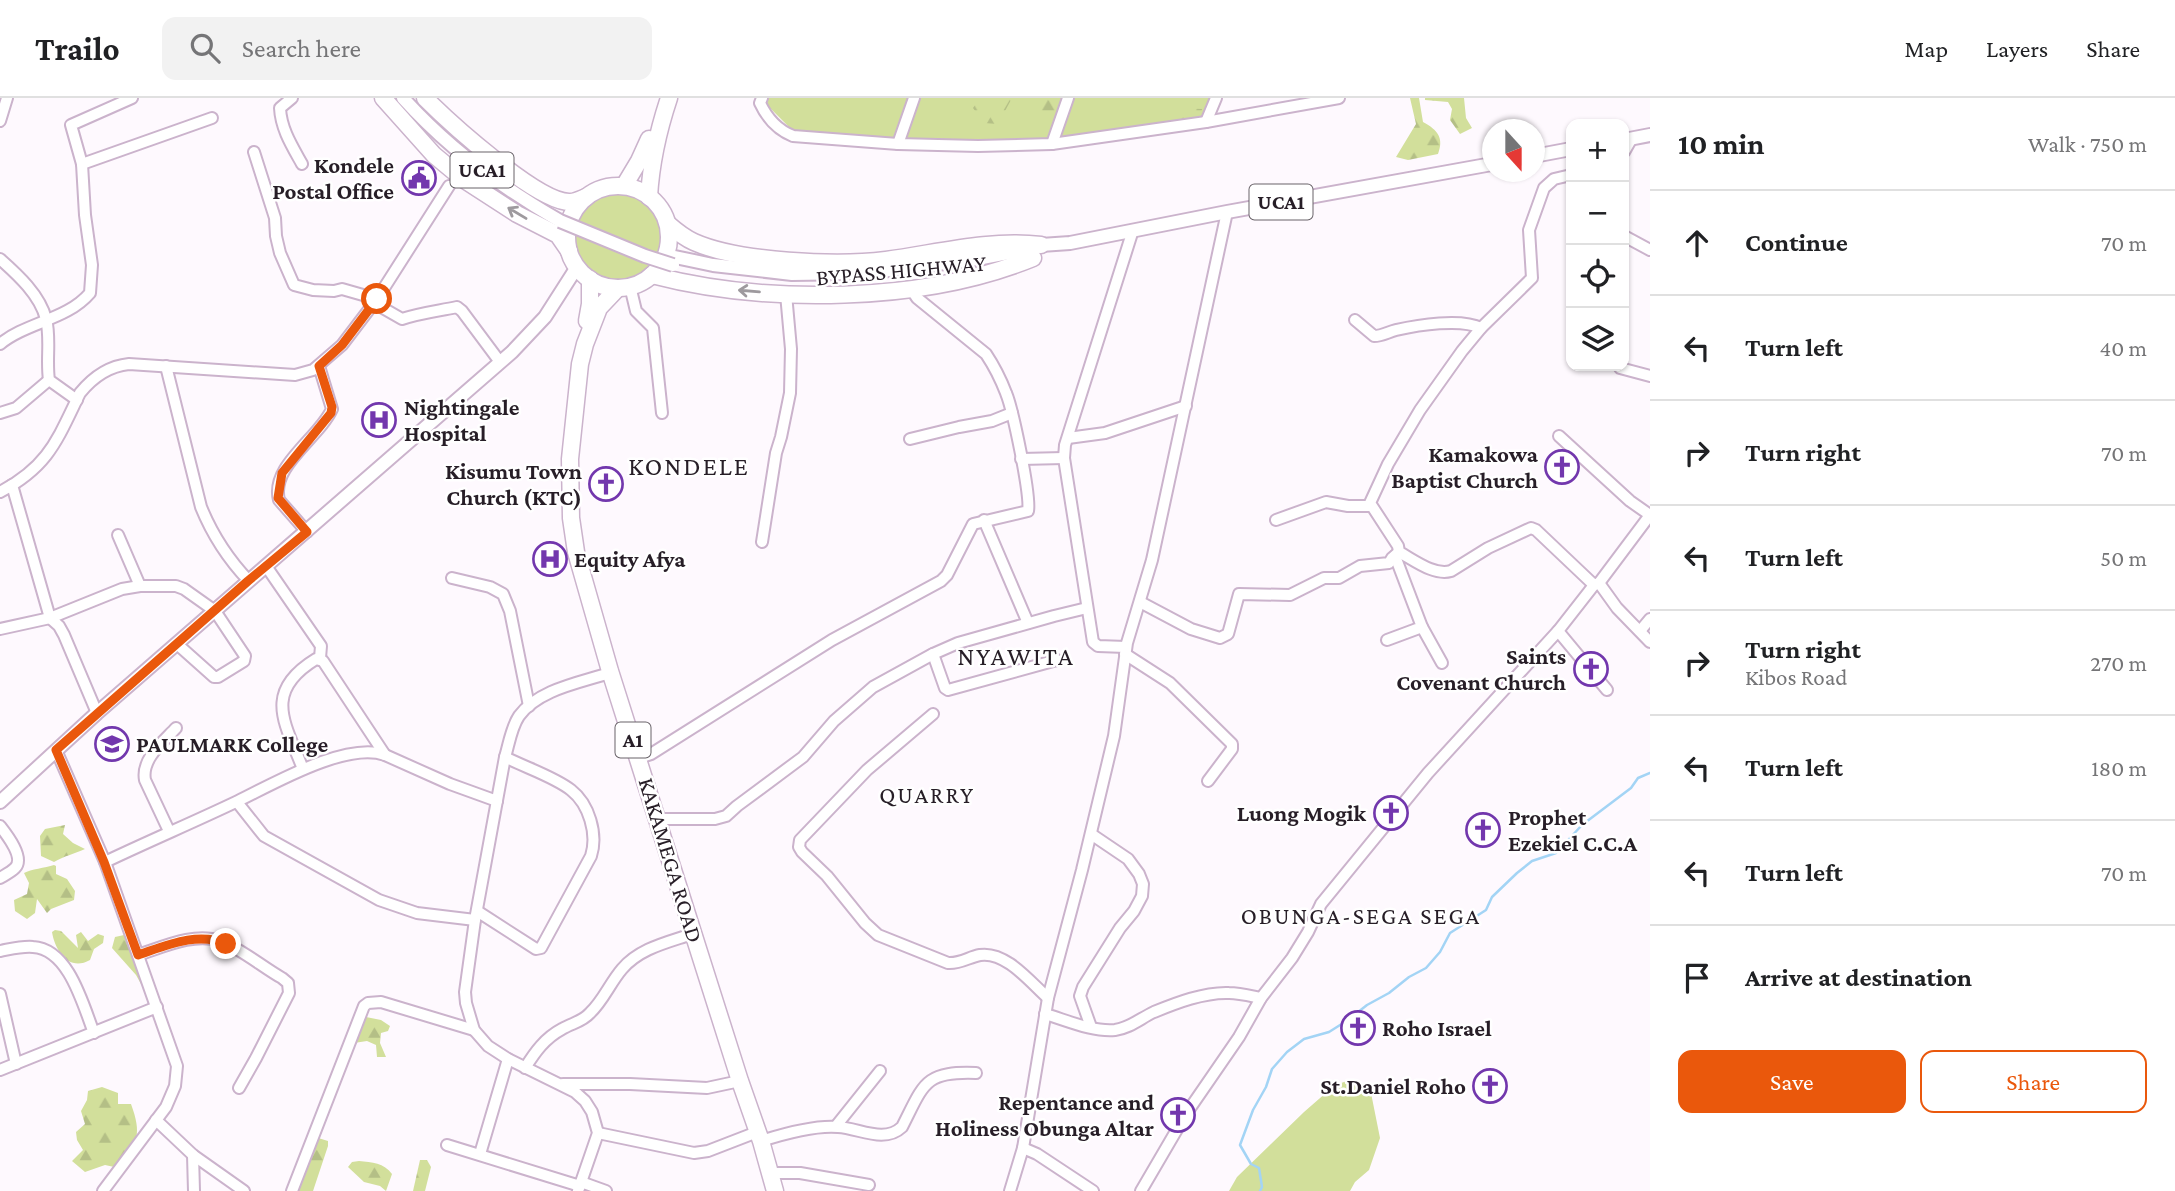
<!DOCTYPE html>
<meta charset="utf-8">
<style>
:root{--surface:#fff;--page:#f2f2f2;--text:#202124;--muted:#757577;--line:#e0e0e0;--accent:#ea580c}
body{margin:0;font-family:"Crimson Pro",serif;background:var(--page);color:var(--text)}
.controls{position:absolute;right:21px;top:21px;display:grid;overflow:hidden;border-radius:14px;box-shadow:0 2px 5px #0004}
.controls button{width:63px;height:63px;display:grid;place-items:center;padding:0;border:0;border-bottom:2px solid var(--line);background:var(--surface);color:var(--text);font:35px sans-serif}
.compass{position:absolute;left:1482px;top:21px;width:63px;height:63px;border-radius:50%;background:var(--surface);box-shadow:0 2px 5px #0004;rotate:159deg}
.stop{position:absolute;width:21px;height:21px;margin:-16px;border:5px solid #ea580c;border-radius:50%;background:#fff}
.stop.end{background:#ea580c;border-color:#fff;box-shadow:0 2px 7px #0008}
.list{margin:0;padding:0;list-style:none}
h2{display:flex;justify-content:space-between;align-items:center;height:91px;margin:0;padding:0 28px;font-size:30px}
h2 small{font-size:23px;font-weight:400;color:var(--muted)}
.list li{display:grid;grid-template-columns:46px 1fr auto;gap:21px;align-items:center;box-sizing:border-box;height:105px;padding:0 28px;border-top:2px solid var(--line)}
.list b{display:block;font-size:26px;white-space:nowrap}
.list p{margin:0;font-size:23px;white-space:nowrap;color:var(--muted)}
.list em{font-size:23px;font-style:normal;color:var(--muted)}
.actions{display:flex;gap:14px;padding:21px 28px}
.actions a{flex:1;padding:16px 0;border:2px solid var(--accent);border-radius:14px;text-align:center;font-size:24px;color:var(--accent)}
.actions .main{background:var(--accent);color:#fff}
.icon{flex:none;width:38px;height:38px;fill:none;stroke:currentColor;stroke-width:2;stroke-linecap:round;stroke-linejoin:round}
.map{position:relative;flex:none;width:1650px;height:1093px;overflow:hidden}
header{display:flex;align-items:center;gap:42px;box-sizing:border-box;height:98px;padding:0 35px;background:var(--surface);border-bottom:2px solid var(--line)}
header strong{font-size:33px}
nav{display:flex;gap:38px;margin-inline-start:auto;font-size:24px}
.search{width:490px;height:63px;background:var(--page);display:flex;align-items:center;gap:18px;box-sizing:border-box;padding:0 24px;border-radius:14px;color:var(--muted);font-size:26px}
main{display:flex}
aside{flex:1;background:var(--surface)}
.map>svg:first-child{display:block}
</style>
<header>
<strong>Trailo</strong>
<div class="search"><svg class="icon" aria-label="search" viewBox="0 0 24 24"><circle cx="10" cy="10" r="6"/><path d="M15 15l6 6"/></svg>Search here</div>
<nav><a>Map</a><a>Layers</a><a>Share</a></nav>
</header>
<main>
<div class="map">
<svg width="1650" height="1093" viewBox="0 0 1650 1093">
<defs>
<pattern id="forest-firs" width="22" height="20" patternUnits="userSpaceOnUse" patternTransform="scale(1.75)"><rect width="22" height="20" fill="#d2df9b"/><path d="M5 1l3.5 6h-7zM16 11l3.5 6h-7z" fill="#b4bf86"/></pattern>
</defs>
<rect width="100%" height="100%" fill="#fef9fe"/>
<!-- grass -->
<g fill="#d2df9b">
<polygon points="768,0 1212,0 1204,21 1048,43 893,43 794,34 766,6"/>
<circle cx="618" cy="138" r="47"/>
<polygon points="1347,983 1360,985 1371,995 1380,1040 1369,1072 1355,1084 1350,1093 1229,1093 1237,1079 1304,1014 1335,987"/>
</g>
<!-- forest -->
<g fill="url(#forest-firs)">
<polygon points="980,0 1012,0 998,26 984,25 973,10"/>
<polygon points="1025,0 1046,3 1048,0 1061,0 1051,27 1021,6"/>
<path d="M1410,0H1419L1423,24C1438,32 1444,40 1438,56L1408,62L1396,59L1416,26Z"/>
<polygon points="1425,0 1464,0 1466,20 1472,30 1460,36 1450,22 1452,11 1448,4 1425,2"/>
<polygon points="1177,10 1202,11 1201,18 1190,19 1167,29 1168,15"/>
<path d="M65,727L63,736L73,745L85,751C74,756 64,758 54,764L41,758L40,738L45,731Z"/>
<path d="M54,767L56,768V776L67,781L75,793L74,802L51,811L47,815L37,801L35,815L27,821L15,813L14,802L27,796L29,785L24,775C31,771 45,770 54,767Z"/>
<path d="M55,832L61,833L78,850L76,837L81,834L88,843L98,836L104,838L103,845L94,851L90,862C69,874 55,853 52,834Z"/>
<polygon points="124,837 131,837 147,889 141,886 136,877 112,850 115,839"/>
<polygon points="366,919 381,922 390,928 388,933 381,935 380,945 386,959 377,959 376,947 367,943 354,945 358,931"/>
<path d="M102,989L118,995V1006H131C142,1036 138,1045 119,1070L105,1067L85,1074L72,1063L83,1052L77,1042L76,1034L85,1026L81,1013L87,1002L88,993Z"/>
<polygon points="315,1039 328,1043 328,1048 313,1093 298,1093"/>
<polygon points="420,1062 427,1062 431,1069 425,1093 413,1093"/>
<path d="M359,1063C372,1064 384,1065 392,1076L386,1093L380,1088L364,1084L348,1069L352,1064Z"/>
</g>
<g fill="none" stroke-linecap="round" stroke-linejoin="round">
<!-- stream -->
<polyline stroke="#a3d4f5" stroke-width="2.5" points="1260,1093 1262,1089 1259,1070 1251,1066 1240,1047 1253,1012 1266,989 1272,971 1287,954 1304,941 1329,934 1348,922 1367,907 1389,895 1409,879 1426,870 1440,854 1450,835 1486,812 1492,799 1517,775 1532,763 1556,755 1582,727 1631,690 1638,680 1650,675"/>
<!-- minor casing -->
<g stroke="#cbb3cc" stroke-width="14">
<g id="minor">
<path d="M292,0L280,10C281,31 292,48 302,66"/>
<path d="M762,0L760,5C767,20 778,32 793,38L898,46L978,48L1052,46L1206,24L1339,0"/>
<polyline points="0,23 7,0"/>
<polyline points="1206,24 1216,0"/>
<polyline points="898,46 914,0"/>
<polyline points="1052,46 1068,0"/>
<polyline points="254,54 275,120 276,138 280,155 294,187 313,192 334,193 342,191 377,201"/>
<polyline points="1624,54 1632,40"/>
<polyline points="82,66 212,20"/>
<path d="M1571,77L1554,81L1544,90L1529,132L1532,180L1481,230L1462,253L1420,312L1388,366L1370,405L1398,448L1399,454C1414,462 1434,478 1451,473L1488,450L1531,430L1536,432L1594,487"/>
<polyline points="1624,138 1650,152"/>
<path d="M0,161C18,177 40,197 46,221C51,240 46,262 49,282L77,302"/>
<polyline points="630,188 636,213 653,230 662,315"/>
<path d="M374,205L402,221C420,215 438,213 457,209L462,213L500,264"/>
<path d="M1355,222L1374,238C1382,238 1388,234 1396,232C1418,227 1461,220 1481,230"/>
<path d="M0,246C27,224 67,222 90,195L92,167L85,117L82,66L71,27L132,0"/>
<path d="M166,268L201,409C212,436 228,461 249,483"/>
<polyline points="1620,270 1650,278"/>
<polyline points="0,315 16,310 49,282"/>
<polyline points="1559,338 1630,403 1650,417"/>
<polyline points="1068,340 1105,335 1186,308"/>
<polyline points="910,341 959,329 992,323 1012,315"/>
<polyline points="1021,361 1064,360"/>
<polyline points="12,387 50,520 59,528 64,537 97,615"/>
<path d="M0,394C49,368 57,342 80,295C93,279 109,268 129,266L295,277L313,272L342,247L377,201L449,88"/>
<polyline points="984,422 1028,525"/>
<polyline points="1276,422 1326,404 1348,408 1371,408"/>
<path d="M307,434L279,402C270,368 319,340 332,311L319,268"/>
<polyline points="118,437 140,488"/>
<polyline points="762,444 776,355 781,339 790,295 791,251 786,196"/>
<polyline points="266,468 321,548 320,560"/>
<polyline points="452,480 490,489 503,496 510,513 529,608"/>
<polyline points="1599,485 1617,510 1650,544"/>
<polyline points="1140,504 1191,531 1220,540 1228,536 1239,496 1290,497 1324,480 1339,480 1360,468 1389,465 1392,460 1399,454"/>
<polyline points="1422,529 1442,565"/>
<polyline points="0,531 50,520 122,491 140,488 176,488 184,491 215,513 245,558 244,563 218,579 214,579 177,546"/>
<polyline points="1558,533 1607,592"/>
<polyline points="1640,533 1650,521"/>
<polyline points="1387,542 1422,529 1395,458"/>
<polyline points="1126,549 1098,548 1093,544 1064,360 1065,347 1133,132"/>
<polyline points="933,556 945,590 948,592 1057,562"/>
<polyline points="1125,556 1170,585 1232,646 1232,651 1208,683"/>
<path d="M933,616L867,672L800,742L799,749L802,754L827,778L865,825L878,837L948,865C960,866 969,859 980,857C1006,853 1030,884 1048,900"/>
<polyline points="56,652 105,764 177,968 175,988 166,1009 103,1093"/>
<path d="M639,660L651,656L832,542L941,483L947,477L973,426L1028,413C1031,398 1013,312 1006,295C1001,282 994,268 986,256L917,200L911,191"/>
<path d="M303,671C285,625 262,594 316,561L323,563L385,657"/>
<polyline points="237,704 264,738 379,802 417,815 475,822"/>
<polyline points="658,721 715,721 726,718 737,708 803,659 834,623 873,589 933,556 958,545 1054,518 1087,510"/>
<path d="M0,728C7,737 25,760 15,770C11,774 5,777 0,780"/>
<path d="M169,733L145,682C141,661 163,644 176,630"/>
<polyline points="1091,736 1128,761 1139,776 1143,786 1142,798 1134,813 1120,830 1083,889 1080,898 1091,929"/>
<path d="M105,764C149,743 194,724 238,703C273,686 347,643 385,657L450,686L497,703"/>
<path d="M477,813L536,851L541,850L591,758C598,736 589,706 571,692C555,679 524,669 505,659"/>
<path d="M0,853C11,851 22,848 33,849C69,851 83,907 94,935"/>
<path d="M138,857C163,849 194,834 220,843C237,848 264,870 282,880L288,885L289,895L256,960L239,990"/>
<polyline points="0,896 16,966"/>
<path d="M1045,916C1066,922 1092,934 1115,932C1130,930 1141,920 1154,914C1176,905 1204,894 1229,895C1239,895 1251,898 1261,900"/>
<path d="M525,970C535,954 545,940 562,931C572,925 582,924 590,915C603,903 610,885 622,871C639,851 665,845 689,837"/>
<polyline points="0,972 157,909"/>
<polyline points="563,986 630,986 707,990 735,984"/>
<polyline points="156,1022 193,1057 244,1093"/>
<polyline points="836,1028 880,973"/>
<polyline points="598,1035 694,1055 708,1053 752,1036"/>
<path d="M761,1043C783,1036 815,1027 838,1029C859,1030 884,1046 902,1029C924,986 924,973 976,975"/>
<polyline points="447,1047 580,1088"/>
<polyline points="1023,1050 1048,900 1082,772 1114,638 1127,545 1152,462 1227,114"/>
<polyline points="480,1056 508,961"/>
<polyline points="193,1057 194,1093"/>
<polyline points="770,1075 800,1075 869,1087"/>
<polyline points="581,1084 606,1093"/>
<polyline points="292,1093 364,908 368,905 381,904 474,932"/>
<path d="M578,1093L598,1035L592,1014L585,1003L575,994L508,961L488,948L474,932L466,905L465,894L475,822L505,659C509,646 511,630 519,618C538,592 578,585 606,576"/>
<polyline points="1010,1093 1023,1050 1037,1056 1093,1093"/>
<polyline points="1141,1093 1186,1016 1239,939 1261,900 1292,860 1308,834 1321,806 1428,675 1558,533 1594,487 1599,485 1650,417"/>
</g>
</g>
<!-- major casing -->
<g stroke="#cbb3cc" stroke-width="16">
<g id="major">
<path d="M403,0C448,50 502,90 560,123"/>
<polyline points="1624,42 1650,37"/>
<polyline points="1534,58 1571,51"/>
<polyline points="675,159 713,167 792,176 860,175 889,172 977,161 1030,151 1041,147 1070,145 1227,114 1492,66"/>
<polyline points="0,704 97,615 512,254 545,219 577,169"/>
</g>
</g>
<!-- highway casing -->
<g stroke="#cbb3cc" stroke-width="19">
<g id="highway">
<polyline points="383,0 434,57 463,81 517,116 558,137 569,153"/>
<path d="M425,0C449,24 538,105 570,104C575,104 581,101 586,99"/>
<polyline points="624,88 639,63 649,41"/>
<circle cx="618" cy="139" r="51"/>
<path d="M649,99C651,63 658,33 669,0"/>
<path d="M668,126C676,133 685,140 694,144C739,164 837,168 886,162C938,155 988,141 1041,147"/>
<path d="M652,177C767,207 923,205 1033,160"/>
<polyline points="618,190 599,210 585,246 580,266 570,361 571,420 576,454 610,573 740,983 761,1043 775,1093"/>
<polyline points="587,223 590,206 590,181"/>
</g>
</g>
<!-- minor -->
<use href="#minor" stroke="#fff" stroke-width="10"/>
<!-- major -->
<use href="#major" stroke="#fff" stroke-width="12"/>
<!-- highway -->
<use href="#highway" stroke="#fff" stroke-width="16"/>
<!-- major-bridge casing -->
<g stroke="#cbb3cc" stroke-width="16" stroke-linecap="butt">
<polyline id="major-bridge" points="560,123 645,158 673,167"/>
</g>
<!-- major-bridge -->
<use href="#major-bridge" stroke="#fff" stroke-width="12"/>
</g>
<!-- one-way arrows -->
<defs><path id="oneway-shaft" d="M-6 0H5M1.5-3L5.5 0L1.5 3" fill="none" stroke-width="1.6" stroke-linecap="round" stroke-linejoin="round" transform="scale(1.75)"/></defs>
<g stroke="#9e9a9e">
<use href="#oneway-shaft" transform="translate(517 115) rotate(-149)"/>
<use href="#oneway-shaft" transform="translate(749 193) rotate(-175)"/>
</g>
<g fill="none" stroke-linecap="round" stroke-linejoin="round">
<!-- route -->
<path stroke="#ea580c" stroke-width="9" d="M226,846C198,833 165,848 138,857L104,764L56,652L248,483L307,434L278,400L282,375L331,315L332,309L319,268L342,247L377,201"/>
</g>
<!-- icons -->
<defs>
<g id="civic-ring" transform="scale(1.75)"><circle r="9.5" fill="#fff" stroke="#7237ad" stroke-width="1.5"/><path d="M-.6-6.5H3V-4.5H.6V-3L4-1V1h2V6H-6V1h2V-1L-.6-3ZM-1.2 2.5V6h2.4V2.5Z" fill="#7237ad"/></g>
<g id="hospital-ring" transform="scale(1.75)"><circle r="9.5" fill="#fff" stroke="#7237ad" stroke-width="1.5"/><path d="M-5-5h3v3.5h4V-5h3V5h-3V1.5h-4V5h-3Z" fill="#7237ad"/></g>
<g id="church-ring" transform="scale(1.75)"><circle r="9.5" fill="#fff" stroke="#7237ad" stroke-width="1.5"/><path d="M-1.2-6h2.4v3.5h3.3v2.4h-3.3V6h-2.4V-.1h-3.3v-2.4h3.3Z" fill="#7237ad"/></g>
<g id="university-ring" transform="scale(1.75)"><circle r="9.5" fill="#fff" stroke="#7237ad" stroke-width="1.5"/><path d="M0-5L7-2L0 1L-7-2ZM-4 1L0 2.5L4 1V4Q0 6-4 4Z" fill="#7237ad"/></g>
</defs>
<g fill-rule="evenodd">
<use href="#civic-ring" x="419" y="80"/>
<use href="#hospital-ring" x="379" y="322"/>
<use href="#church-ring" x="1562" y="369"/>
<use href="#church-ring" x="606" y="386"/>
<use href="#hospital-ring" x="550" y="461"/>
<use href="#church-ring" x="1591" y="571"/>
<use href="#university-ring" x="112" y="646"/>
<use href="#church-ring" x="1391" y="715"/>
<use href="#church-ring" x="1483" y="732"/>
<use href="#church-ring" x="1358" y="930"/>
<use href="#church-ring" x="1490" y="988"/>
<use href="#church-ring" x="1178" y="1017"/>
</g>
<g text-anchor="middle" stroke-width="5" stroke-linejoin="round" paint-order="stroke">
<!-- shield labels -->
<g fill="#fff" stroke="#686268" stroke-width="2">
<rect x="450.5" y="54.5" width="63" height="35" rx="5"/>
<rect x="1249.5" y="86.5" width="63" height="35" rx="5"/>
<rect x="615.5" y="624.5" width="35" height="35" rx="5"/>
</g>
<g font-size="21" font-weight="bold" fill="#271e27">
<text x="482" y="79">UCA1</text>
<text x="1281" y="111">UCA1</text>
<text x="633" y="649">A1</text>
</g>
<!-- poi labels -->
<g font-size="23" font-weight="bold" fill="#271e27" stroke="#fff" text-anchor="end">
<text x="394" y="75">Kondele<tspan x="394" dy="26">Postal Office</tspan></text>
<text x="404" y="317" text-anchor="start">Nightingale<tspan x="404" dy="26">Hospital</tspan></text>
<text x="1538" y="364">Kamakowa<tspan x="1538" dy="26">Baptist Church</tspan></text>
<text x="582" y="381">Kisumu Town<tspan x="582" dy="26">Church (KTC)</tspan></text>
<text x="574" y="469" text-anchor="start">Equity Afya</text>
<text x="1566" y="566">Saints<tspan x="1566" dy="26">Covenant Church</tspan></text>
<text x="136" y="654" text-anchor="start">PAULMARK College</text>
<text x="1366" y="723">Luong Mogik</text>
<text x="1508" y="727" text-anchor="start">Prophet<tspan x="1508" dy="26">Ezekiel C.C.A</tspan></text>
<text x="1382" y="938" text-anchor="start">Roho Israel</text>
<text x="1466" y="996">St.Daniel Roho</text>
<text x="1154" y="1012">Repentance and<tspan x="1154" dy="26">Holiness Obunga Altar</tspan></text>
</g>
<!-- street labels -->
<g font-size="23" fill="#271e27" stroke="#fff">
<text transform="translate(901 172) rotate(-5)" y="8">BYPASS HIGHWAY</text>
<text transform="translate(671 762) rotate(73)" y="8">KAKAMEGA ROAD</text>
</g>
<!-- neighbourhood labels -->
<g font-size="24" letter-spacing="2" fill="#271e27" stroke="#fff">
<text x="927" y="705">QUARRY</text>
<text x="1361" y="826">OBUNGA-SEGA SEGA</text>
</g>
<!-- quarter labels -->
<g font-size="26" letter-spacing="2" fill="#271e27" stroke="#fff">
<text x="689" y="377">KONDELE</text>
<text x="1016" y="567">NYAWITA</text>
</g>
</g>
</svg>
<div class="controls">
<button>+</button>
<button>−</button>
<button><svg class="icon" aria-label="locate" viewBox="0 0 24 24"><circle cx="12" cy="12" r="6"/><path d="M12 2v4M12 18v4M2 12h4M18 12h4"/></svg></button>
<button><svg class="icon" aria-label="layers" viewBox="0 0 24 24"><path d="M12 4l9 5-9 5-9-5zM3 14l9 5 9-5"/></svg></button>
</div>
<svg class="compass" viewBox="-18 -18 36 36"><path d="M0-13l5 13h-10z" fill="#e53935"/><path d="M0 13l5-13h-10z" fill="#757577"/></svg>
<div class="stop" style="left:377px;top:201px"></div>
<div class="stop end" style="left:226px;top:846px"></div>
</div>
<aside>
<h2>10 min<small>Walk · 750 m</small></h2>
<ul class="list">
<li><svg class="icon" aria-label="ahead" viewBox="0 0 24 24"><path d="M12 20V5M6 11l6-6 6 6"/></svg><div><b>Continue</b></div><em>70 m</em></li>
<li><svg class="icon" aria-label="left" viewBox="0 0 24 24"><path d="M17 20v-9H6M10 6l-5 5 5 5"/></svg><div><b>Turn left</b></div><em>40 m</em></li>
<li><svg class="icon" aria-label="right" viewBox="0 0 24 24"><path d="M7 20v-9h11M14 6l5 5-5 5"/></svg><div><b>Turn right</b></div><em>70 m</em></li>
<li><svg class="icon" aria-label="left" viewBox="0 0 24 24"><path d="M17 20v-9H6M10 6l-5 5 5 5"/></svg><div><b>Turn left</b></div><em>50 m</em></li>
<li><svg class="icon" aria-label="right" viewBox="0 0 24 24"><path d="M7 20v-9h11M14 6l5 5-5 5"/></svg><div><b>Turn right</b><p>Kibos Road</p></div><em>270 m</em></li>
<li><svg class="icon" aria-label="left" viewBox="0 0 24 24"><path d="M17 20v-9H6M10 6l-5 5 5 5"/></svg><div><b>Turn left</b></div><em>180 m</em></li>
<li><svg class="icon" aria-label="left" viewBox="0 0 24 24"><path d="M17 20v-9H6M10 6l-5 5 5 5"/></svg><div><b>Turn left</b></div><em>70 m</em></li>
<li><svg class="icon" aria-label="arrive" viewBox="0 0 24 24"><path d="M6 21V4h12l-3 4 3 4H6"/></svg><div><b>Arrive at destination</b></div></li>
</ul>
<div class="actions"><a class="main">Save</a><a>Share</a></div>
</aside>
</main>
